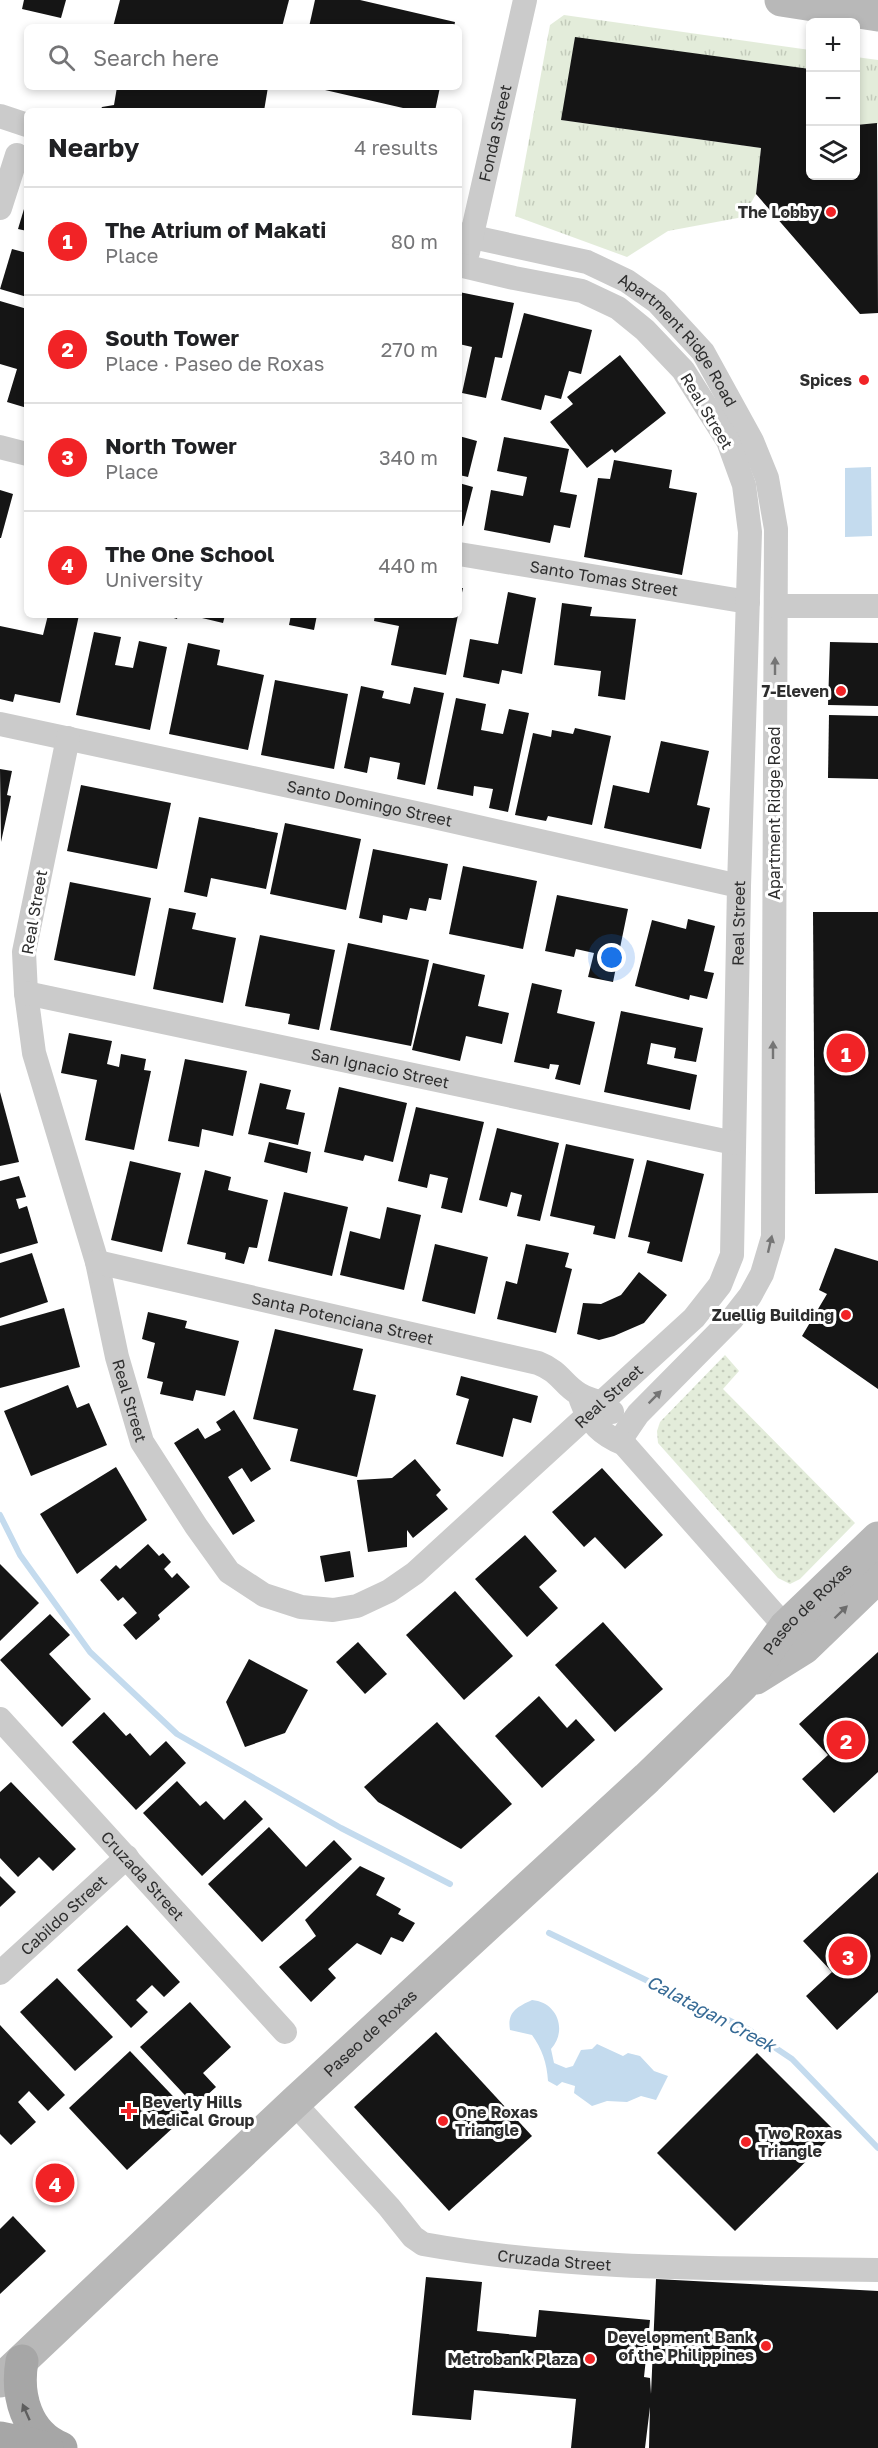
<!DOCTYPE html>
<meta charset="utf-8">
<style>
:root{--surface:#fff;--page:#f6f6f6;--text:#202124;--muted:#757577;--line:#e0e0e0;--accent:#f12326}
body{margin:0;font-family:"Golos Text",sans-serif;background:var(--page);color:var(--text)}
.controls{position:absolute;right:18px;top:18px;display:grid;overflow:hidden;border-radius:9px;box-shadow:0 3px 9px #0003}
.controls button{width:54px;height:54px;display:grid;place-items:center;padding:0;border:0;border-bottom:2px solid var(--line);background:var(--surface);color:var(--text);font:30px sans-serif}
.you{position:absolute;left:612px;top:958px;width:21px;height:21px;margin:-15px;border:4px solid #fff;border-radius:50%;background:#1a73e8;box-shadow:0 0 0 9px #1a73e833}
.badge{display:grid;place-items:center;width:39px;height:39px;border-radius:50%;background:var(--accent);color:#fff;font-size:20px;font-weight:700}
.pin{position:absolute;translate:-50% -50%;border:3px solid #fff;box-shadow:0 2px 6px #0006}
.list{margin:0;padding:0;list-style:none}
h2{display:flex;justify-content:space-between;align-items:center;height:78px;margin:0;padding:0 24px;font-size:26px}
h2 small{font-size:20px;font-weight:400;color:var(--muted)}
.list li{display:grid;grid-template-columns:39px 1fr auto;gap:18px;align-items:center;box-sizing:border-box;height:108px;padding:0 24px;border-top:2px solid var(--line)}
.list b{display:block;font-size:22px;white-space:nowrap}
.list p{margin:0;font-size:20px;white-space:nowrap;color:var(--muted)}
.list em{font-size:20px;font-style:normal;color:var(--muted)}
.icon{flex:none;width:33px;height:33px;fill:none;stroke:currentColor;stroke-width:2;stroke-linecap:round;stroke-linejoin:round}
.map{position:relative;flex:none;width:878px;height:2448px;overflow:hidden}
.search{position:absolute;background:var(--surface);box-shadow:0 3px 9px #0003;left:24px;top:24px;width:438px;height:66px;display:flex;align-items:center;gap:15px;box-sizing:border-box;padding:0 21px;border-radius:9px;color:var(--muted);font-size:22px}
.panel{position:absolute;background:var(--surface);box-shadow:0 3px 9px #0003;left:24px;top:108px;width:438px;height:510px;border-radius:9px}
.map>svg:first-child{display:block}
</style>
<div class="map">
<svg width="878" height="2448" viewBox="0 0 878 2448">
<defs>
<pattern id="park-tufts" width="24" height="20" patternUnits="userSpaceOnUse" patternTransform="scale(1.5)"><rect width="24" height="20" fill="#e3ecda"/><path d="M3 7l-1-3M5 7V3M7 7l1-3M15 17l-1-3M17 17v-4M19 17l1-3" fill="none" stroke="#c3cbbb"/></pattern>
<pattern id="garden-dots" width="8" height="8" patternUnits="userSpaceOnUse" patternTransform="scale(1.5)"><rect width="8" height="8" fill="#e3ecda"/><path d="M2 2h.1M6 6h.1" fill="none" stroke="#c3cbbb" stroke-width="1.8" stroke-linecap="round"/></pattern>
</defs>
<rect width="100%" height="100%" fill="#fff"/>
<!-- park -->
<g fill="url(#park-tufts)">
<polygon points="564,15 810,50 810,69 575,38 562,120 761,148 756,194 743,217 668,231 627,257 515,216 550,25"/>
<polygon points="856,57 878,60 878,124 856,125"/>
</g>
<!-- garden -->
<polygon fill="url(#garden-dots)" points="725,1355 739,1371 723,1389 855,1523 800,1579 790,1584 778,1578 658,1443 657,1431 660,1422"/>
<!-- water -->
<g fill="#c4dbee">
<polygon points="871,467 872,536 845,537 845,468"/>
<path d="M532,2000C557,2002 568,2030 551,2049L554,2063L566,2068L573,2066L581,2050L592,2049L597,2044L623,2056L628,2053L640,2056L654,2071L668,2076L656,2100L641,2096L627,2102L607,2101L592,2106L574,2093L575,2086L562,2082L557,2086L548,2081C547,2063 542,2049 532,2035L510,2030C507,2012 517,2007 532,2000Z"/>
</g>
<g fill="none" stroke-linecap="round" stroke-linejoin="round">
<!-- stream -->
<g stroke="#c4dbee" stroke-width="6">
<polyline points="0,1515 20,1555 90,1652 177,1734 341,1828 450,1884"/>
<polyline points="549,1933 749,2030 792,2059 878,2148"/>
</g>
</g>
<!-- building -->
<g fill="#151515">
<polygon points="24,0 66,0 61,18 22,9"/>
<polygon points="120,0 289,0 282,27 113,27"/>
<polygon points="315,0 360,0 455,22 454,27 309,27"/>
<polygon points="575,37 810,69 810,176 856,176 856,125 877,123 878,313 860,314 756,194 761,148 561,120"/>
<polygon points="117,87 268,87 264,111 100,111 102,107 114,105"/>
<polygon points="312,87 440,87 435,111 416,111"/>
<polygon points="27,199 27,231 18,229"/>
<polygon points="12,249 27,253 27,297 0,289"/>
<polygon points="459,292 514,303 502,358 495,357 486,398 462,393 472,347 459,344"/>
<polygon points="0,301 27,309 27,408 7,402 17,369 0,364"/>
<polygon points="524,313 592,330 581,374 569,371 561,399 545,395 541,410 501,400"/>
<polygon points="620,355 666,413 615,453 612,449 587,468 550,422 573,404 567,397"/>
<polygon points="459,436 477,441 468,477 459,475"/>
<polygon points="504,437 569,449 560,492 577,495 570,528 554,525 550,543 484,530 491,490 523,496 527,477 497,471"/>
<polygon points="614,460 672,470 669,488 697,493 682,575 584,557 598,478 610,479"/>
<polygon points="459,483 473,487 463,526 459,525"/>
<polygon points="0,490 13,494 1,538 0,538"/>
<polygon points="459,588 463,588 460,602 459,602"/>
<polygon points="508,592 536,598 522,674 502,670 499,684 463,677 470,639 498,644"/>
<polygon points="562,603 592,607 590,616 636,619 625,700 598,696 601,671 554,665"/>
<polygon points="48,615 79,615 60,703 15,694 13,702 0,699 0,626 43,635"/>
<polygon points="164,615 178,615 177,619"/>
<polygon points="202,615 225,615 223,623 202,618"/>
<polygon points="291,615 317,615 314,630 289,625"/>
<polygon points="375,615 458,615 446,675 391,665 399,626 374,621"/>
<polygon points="94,632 121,637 115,665 133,668 139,641 167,647 150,730 76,715"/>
<polygon points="830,642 878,643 878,706 828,705"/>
<polygon points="188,643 220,650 217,665 264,675 248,750 169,734"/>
<polygon points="275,680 348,694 334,769 261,755"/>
<polygon points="361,686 384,691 382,698 410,704 414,687 444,693 425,785 397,779 400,763 370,757 367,773 344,768"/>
<polygon points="456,698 486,704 481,730 503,734 509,709 529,713 508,812 489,808 493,789 474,786 473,796 437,789"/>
<polygon points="829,715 878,716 878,779 828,778"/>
<polygon points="575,728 611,736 592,825 548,816 546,821 515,815 533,733 551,737 552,730 573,734"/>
<polygon points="661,741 709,751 697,805 710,808 701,849 604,828 613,785 649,793"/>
<polygon points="0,769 12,771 7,795 11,796 1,842"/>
<polygon points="81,785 171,803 157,869 67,851"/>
<polygon points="199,817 278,833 266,889 211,878 207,897 184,892"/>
<polygon points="285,823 361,839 346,910 270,894"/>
<polygon points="373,849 448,864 441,900 429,898 426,911 410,908 407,920 383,915 382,923 359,918"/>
<polygon points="463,866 537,881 523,949 449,934"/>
<polygon points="70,882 151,898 135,976 54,960"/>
<polygon points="557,895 628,909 613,982 588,977 594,953 576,949 574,957 545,951"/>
<polygon points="169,908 196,913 192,929 236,938 223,1003 153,989"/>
<polygon points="813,912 878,912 878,1193 815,1194"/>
<polygon points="688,919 715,926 704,971 714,973 707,999 690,995 689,1000 635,986 652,920 686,929"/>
<polygon points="260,935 335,950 319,1030 288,1024 290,1014 245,1006"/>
<polygon points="348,943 429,960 411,1046 330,1030"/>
<polygon points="433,963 485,975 478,1006 509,1013 502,1044 466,1036 460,1061 412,1050"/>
<polygon points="532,983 562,990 557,1013 595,1022 580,1085 555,1079 559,1065 550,1064 549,1069 514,1062"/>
<polygon points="621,1011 703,1028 696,1062 674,1058 676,1048 651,1043 647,1064 697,1075 690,1110 604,1092"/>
<polygon points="69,1033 112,1041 107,1064 119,1067 121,1054 146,1059 144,1070 151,1071 134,1150 85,1140 97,1080 61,1073"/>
<polygon points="185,1059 247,1071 233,1136 202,1129 199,1147 168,1141"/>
<polygon points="260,1083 291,1090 286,1109 305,1113 298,1145 248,1134"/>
<polygon points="339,1087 407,1103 393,1162 365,1155 363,1161 324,1152"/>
<polygon points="0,1092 19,1162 0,1166"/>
<polygon points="416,1107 484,1122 462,1213 441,1208 448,1178 430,1174 427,1188 398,1181"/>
<polygon points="497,1128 559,1143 540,1221 517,1216 522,1195 511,1192 507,1207 479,1200"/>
<polygon points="269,1142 311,1152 307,1173 264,1162"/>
<polygon points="566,1144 634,1159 615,1239 593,1234 595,1226 550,1216"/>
<polygon points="647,1160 704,1174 682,1262 647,1253 650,1242 628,1237"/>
<polygon points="130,1161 181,1173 162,1252 111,1240"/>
<polygon points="205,1170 231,1177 228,1190 268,1200 257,1248 249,1247 244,1264 225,1259 226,1253 187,1244"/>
<polygon points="19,1176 26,1197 16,1199 19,1209 27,1206 38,1243 0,1254 0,1181"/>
<polygon points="284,1192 348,1207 332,1276 268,1261"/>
<polygon points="387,1207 421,1215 404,1290 340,1275 350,1231 380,1239"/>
<polygon points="435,1244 488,1257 475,1314 422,1301"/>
<polygon points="526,1244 569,1253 565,1267 572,1269 556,1333 497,1319 506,1281 517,1284"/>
<polygon points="835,1248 878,1261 878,1389 802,1336 827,1294 819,1290"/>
<polygon points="32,1253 48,1302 0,1318 0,1263"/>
<polygon points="639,1272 667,1295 644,1323 614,1336 599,1340 577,1334 583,1303 601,1304 621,1295"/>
<polygon points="64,1308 80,1367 0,1388 0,1326"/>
<polygon points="148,1312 187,1321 185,1328 239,1341 225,1396 196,1390 193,1401 160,1394 163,1382 147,1378 155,1343 142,1339"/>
<polygon points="275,1329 363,1349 353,1390 376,1395 357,1477 290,1461 298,1429 253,1419"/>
<polygon points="461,1376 538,1396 531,1423 513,1418 503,1457 456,1444 469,1399 456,1395"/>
<polygon points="68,1385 77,1408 89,1403 107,1445 31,1476 4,1411"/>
<polygon points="234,1410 271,1469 251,1482 242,1468 228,1477 255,1521 233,1535 174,1443 198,1428 205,1439 221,1430 216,1422"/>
<polygon points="415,1459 441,1490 436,1495 448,1509 413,1538 407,1530 407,1547 368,1552 357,1480 392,1478"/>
<polygon points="116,1467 147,1520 77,1574 40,1514"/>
<polygon points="602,1468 663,1535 625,1569 595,1537 584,1547 552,1512"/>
<polygon points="525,1535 557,1571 539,1587 558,1608 527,1637 475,1579"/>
<polygon points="148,1544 159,1556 163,1553 171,1562 164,1569 172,1578 177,1573 190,1587 158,1615 160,1619 136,1640 123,1625 137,1613 123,1597 118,1601 100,1580 116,1565 120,1569"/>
<polygon points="350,1551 354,1577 325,1582 320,1556"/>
<polygon points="0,1564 39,1603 0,1641"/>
<polygon points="455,1591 513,1656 464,1700 406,1635"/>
<polygon points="50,1614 70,1635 49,1654 91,1699 62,1727 0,1660"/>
<polygon points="603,1622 663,1689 615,1732 555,1665"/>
<polygon points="358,1642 387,1674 365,1694 336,1662"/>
<polygon points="878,1652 878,1772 834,1813 802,1779 828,1755 799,1724"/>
<polygon points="249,1659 308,1690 285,1733 245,1747 226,1702"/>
<polygon points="539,1696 567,1728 576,1719 595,1740 542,1788 495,1736"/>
<polygon points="104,1712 126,1736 130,1733 150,1756 166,1741 186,1763 136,1810 72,1742"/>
<polygon points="437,1722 512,1804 461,1849 378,1802 364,1787"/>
<polygon points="177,1781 200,1806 206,1801 224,1820 245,1800 263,1819 202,1876 143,1813"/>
<polygon points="11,1782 76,1849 53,1871 39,1857 18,1877 0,1858 0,1792"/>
<polygon points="269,1827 306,1867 334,1840 352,1859 262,1942 208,1884"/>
<polygon points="360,1866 385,1878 376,1895 401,1909 398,1914 415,1923 403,1942 391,1937 381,1955 357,1943 328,1969 336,1978 311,2002 279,1967 316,1936 305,1920"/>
<polygon points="878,1872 878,1992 837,2030 806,1996 832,1972 803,1941"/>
<polygon points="0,1876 16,1892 0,1907"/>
<polygon points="127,1925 180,1982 164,1997 152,1985 136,2000 148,2012 131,2028 77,1970"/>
<polygon points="57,1978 113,2037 75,2071 20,2012"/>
<polygon points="190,2002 231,2047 203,2073 216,2087 195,2106 140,2047"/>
<polygon points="0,2025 65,2095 48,2111 29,2091 18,2102 36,2122 11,2145 0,2134"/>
<polygon points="436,2032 532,2136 449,2211 354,2107"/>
<polygon points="130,2051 189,2113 127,2170 69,2108"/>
<polygon points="757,2053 836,2132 735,2231 657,2153"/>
<polygon points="13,2216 46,2251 0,2294 0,2229"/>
<polygon points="426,2277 482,2282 477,2331 536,2337 539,2310 650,2320 644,2377 650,2378 651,2394 656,2279 878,2291 878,2448 649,2448 650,2407 645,2448 571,2448 576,2399 474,2390 471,2420 412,2415"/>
</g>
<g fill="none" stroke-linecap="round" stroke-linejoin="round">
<!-- minor -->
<g stroke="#cbcbcb" stroke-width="24">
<polyline points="0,116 27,125"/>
<polyline points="0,208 17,155"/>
<path id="s1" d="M459,234L587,262L627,281L657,302L703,352L752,441L767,478L776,529L773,1237L762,1274L750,1296L732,1319L638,1414L623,1436L624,1444"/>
<path id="s2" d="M468,252L525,0"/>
<polyline points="0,447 27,454"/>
<path id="s3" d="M459,554L748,602"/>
<polyline points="776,606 878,606"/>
<path id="s4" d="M0,724L425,815L739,886"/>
<path id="s5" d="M68,738L24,952L26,993L34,1053L97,1262L117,1357L142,1442L196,1526L229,1572L264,1595L301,1607L333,1610L357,1606L389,1591L415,1573L694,1318L720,1285L732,1255L739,886L750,532L744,485L728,441L683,370L645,330L618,308L582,291L514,278L459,265"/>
<path id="s6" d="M26,993L734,1143"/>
<path id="s7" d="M97,1262L538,1363C561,1372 562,1384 579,1394C593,1403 598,1397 612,1412"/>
<path d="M581,1400C589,1423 602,1435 624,1444L796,1639"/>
<path id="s8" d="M0,1719L285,2032"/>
<path id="s9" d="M0,1973L127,1857"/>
<path id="s10" d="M294,2103L389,2207L413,2237L423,2244C573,2271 726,2268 878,2270"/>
</g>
<!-- secondary -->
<g stroke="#b8b8b8" stroke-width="33">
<polyline points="781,0 878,15"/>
<polyline points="756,1678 804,1648 878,1577"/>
<path id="s11" d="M0,2381L294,2103L647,1778L742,1686L785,1627L878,1538"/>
</g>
<!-- primary -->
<g stroke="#a6a6a6" stroke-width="33">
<path d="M22,2361C16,2395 26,2434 61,2448"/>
<polyline points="0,2438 47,2448"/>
</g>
</g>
<!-- one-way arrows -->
<defs><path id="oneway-solid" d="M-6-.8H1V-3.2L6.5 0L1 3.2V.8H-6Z" transform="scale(1.5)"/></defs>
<g fill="#757575">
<use href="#oneway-solid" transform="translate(775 666) rotate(-90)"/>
<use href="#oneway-solid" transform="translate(773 1050) rotate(-90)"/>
<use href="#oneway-solid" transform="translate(770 1244) rotate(-77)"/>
<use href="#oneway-solid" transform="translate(655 1397) rotate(-45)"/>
</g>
<use fill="#6c6c6c" href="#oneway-solid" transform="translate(841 1612) rotate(-44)"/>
<use fill="#5e5e5e" href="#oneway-solid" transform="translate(26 2412) rotate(-114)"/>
<!-- markers -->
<g fill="#f12326" stroke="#fff" stroke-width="2">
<circle cx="831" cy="212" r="6"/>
<circle cx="864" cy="380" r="6"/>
<circle cx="841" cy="691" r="6"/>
<circle cx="846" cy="1315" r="6"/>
<path d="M126 2102h6v6h6v6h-6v6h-6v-6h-6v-6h6z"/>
<circle cx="443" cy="2121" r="6"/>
<circle cx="746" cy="2142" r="6"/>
<circle cx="766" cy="2346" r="6"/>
<circle cx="590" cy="2359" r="6"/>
</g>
<g text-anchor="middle" stroke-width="6" stroke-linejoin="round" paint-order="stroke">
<!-- street labels -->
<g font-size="16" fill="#2e2e2e" stroke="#fff">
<text dy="6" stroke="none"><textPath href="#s2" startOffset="122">Fonda Street</textPath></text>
<text dy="6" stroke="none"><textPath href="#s1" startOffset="254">Apartment Ridge Road</textPath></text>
<text transform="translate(707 411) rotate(59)" y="6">Real Street</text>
<text dy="6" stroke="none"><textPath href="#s3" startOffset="147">Santo Tomas Street</textPath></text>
<text dy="6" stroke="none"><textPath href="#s4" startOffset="378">Santo Domingo Street</textPath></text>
<text transform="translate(774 813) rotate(-90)" y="6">Apartment Ridge Road</text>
<text transform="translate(34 912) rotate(-80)" y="6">Real Street</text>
<text dy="6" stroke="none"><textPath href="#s5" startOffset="1869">Real Street</textPath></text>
<text dy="6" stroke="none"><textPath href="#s6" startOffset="362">San Ignacio Street</textPath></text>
<text dy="6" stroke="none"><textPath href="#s7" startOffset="252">Santa Potenciana Street</textPath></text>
<text dy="6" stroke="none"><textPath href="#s5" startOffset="1347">Real Street</textPath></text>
<text dy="6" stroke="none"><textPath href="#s5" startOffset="681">Real Street</textPath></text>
<text dy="6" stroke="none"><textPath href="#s11" startOffset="1118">Paseo de Roxas</textPath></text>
<text dy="6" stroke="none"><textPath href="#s8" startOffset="212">Cruzada Street</textPath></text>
<text dy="6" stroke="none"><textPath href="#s9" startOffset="86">Cabildo Street</textPath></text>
<text dy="6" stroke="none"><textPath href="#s11" startOffset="508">Paseo de Roxas</textPath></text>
<text dy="6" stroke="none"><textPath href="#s10" startOffset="324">Cruzada Street</textPath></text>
</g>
<!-- poi labels -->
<g font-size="16" font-weight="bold" fill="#2e2e2e" stroke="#fff" text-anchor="end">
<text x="819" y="218">The Lobby</text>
<text x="852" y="386">Spices</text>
<text x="829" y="697">7-Eleven</text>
<text x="834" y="1321">Zuellig Building</text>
<text x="142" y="2108" text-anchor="start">Beverly Hills<tspan x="142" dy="18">Medical Group</tspan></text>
<text x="455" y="2118" text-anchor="start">One Roxas<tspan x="455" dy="18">Triangle</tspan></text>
<text x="758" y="2139" text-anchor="start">Two Roxas<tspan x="758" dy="18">Triangle</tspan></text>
<text x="754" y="2343">Development Bank<tspan x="754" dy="18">of the Philippines</tspan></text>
<text x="578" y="2365">Metrobank Plaza</text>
</g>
<!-- water labels -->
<g font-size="18" font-style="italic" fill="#366a95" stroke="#fff">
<text transform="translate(711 2014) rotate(28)" y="6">Calatagan Creek</text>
</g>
</g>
</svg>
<div class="controls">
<button>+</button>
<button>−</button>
<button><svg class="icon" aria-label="layers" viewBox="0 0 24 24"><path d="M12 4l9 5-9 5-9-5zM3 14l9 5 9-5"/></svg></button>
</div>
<div class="you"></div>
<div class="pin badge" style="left:846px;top:1053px">1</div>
<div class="pin badge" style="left:846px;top:1740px">2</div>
<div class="pin badge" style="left:848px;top:1956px">3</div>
<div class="pin badge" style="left:55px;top:2183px">4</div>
<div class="search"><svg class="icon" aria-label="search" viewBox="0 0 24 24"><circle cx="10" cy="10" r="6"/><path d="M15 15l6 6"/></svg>Search here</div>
<section class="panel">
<h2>Nearby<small>4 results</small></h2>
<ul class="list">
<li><span class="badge">1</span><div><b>The Atrium of Makati</b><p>Place</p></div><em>80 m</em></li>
<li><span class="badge">2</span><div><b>South Tower</b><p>Place · Paseo de Roxas</p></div><em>270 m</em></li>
<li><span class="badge">3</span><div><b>North Tower</b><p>Place</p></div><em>340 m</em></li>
<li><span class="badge">4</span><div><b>The One School</b><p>University</p></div><em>440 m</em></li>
</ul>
</section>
</div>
